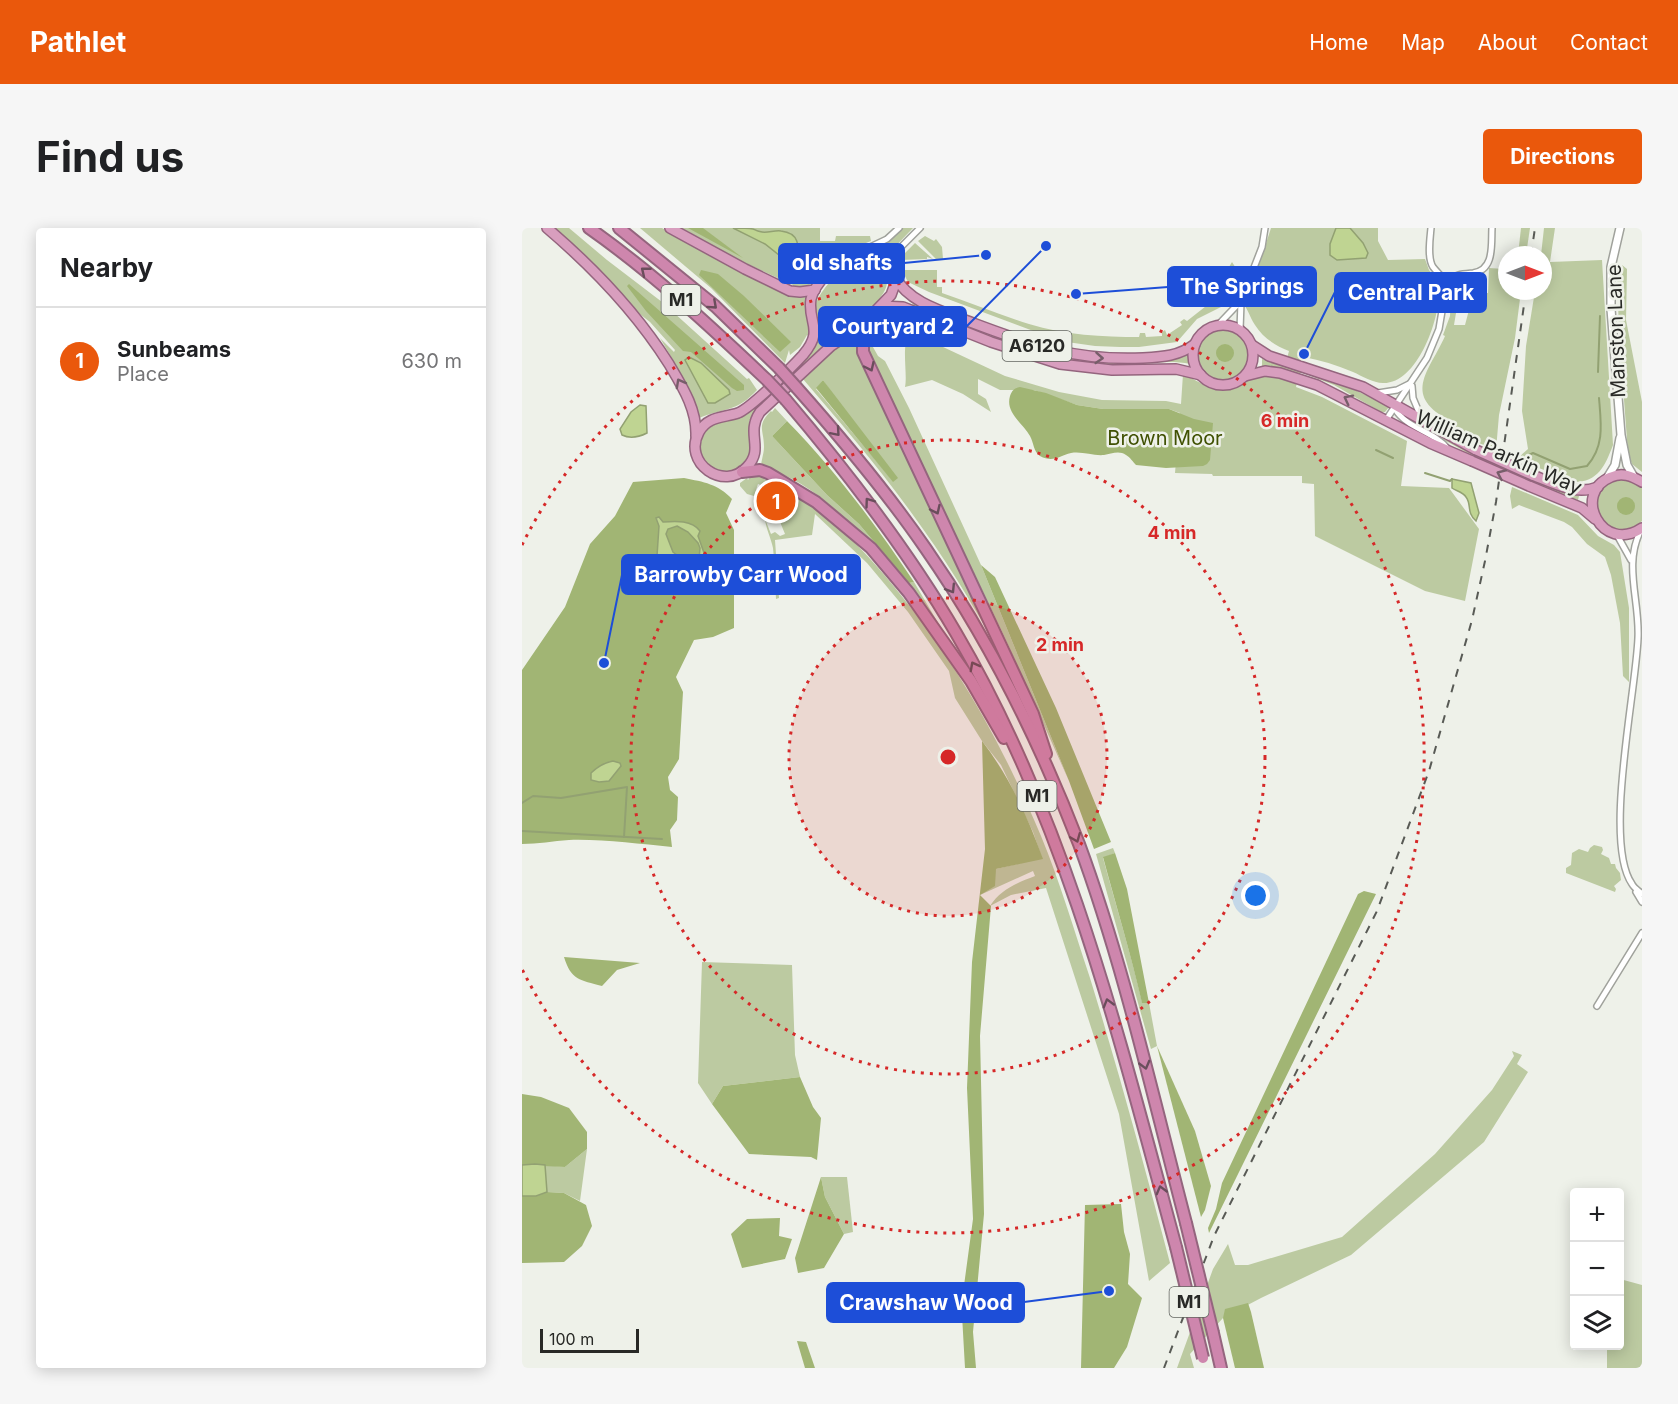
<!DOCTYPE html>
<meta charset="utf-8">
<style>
:root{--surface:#fff;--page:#f6f6f6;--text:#202124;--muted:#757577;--line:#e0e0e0;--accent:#ea580c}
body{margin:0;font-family:Inter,sans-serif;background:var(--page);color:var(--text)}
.controls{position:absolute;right:18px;bottom:18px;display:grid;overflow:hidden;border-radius:6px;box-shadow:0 3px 15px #0003}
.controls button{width:54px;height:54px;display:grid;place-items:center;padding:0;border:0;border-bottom:2px solid var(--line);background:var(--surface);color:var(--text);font:30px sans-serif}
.compass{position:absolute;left:976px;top:18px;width:54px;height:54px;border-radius:50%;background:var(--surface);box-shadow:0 3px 15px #0003;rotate:90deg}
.scale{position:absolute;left:18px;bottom:15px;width:99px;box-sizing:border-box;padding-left:6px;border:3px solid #282926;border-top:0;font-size:16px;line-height:21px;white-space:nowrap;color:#282926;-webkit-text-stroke:4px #eef1e9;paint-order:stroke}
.you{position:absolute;left:734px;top:668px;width:21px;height:21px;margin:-15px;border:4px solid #fff;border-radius:50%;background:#1a73e8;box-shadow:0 0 0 9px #1a73e833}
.badge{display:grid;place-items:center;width:39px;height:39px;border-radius:50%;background:var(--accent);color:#fff;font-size:20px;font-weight:700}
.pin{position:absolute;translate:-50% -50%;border:3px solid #fff;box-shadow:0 2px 6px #0006}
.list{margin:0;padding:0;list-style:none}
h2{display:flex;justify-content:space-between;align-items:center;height:78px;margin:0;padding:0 24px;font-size:26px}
h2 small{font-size:20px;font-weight:400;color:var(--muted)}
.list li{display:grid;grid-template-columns:39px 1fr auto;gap:18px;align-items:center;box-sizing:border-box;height:108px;padding:0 24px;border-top:2px solid var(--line)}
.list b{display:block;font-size:22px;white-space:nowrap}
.list p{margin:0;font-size:20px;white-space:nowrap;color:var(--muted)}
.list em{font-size:20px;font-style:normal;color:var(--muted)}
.icon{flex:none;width:33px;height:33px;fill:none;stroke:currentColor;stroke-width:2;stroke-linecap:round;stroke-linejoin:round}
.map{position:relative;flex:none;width:1120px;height:1140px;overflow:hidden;border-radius:6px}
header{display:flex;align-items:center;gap:36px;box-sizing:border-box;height:84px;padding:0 30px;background:var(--accent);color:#fff}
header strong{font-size:28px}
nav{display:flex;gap:33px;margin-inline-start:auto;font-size:21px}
.intro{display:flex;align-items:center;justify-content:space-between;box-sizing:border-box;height:144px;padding:0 36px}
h1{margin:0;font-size:42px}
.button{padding:15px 27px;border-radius:6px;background:var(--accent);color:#fff;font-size:21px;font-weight:700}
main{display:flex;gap:36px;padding:0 36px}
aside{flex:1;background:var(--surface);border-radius:6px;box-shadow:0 3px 15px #0003}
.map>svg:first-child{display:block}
</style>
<header>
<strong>Pathlet</strong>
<nav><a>Home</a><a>Map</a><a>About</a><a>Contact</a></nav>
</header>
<div class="intro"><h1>Find us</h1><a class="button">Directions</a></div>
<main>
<aside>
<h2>Nearby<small></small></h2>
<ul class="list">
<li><span class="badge">1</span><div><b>Sunbeams</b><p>Place</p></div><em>630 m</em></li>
</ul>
</aside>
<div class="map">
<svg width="1120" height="1140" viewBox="0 0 1120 1140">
<rect width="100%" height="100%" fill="#eef1e9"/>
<!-- green -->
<g fill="#bccaa1" fill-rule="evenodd">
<path d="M31,0H47L85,32L140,74L225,151L227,150L235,162C215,184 202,180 177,190L154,137L138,110L152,124L153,122L128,94L114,83L77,42Z"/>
<polygon points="118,0 140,0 211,40 263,65 275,68 285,68 289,101 287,108 285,107 278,119 268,127 267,122 263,135 189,60"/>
<path d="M160,0H298V13H313L314,8H348L349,13C341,17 331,17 323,23C306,36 296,64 271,58V57L217,32Z"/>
<polygon points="380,0 391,0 367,25 360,20"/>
<path d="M749,0H856V13L866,32L903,31L907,42L917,54C921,84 897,156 861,155C851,155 840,148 831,144C815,137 798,132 782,129L778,141C809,152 838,163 867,179L863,184H859L812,157L781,145H777L774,159L800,169L885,213L879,258L927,260L957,301L943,373L903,363L793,308L792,256L780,255V248H691L690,246L653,245L658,185L647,181H581L555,177L512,162H478L456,151V166L464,171L469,184L441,166L410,152L383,159C386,144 378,115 389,104L483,148L537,164L580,172L644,173L659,176L661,146C672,151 684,159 696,161C711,162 719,154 732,149C741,146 750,147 760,149L762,141L740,138V131L763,138L767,123C754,118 741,110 733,97C727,88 727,82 719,73L739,31Z"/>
<polygon points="999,0 1008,0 1004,27 996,27"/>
<path d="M1022,0H1033L1028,34L1080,32L1091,217C1083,238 1076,254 1052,254L997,232L998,228L1006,221L1000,183L1004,118L1013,63H1021V27H1019Z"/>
<polygon points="403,8 412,13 414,11 420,19 421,31 415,32 396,13"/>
<polygon points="393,15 411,31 405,29 405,31 379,32 383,25"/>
<path d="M343,30C359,32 371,48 362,64C351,83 330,99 314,114C287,137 260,161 234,184L227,193L228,226L224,234L209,244C188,245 169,227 183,205C192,191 214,193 227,184C250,167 274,141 291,118C306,99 291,88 294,75C298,64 317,42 326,35C331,32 338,31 343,30Z"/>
<path d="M710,34L717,45L705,73L701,78L675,91L655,114L617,119H598L573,118L538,113L407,64L386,54L380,42H415V59H420V65C449,75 478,87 507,96C543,107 581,109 617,109L618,105H623L624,109L640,108V104L643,102L645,107L660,97L658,94L662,91L665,93L693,71L691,67L695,63L699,65L711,41L707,39Z"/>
<polygon points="1100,37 1105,41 1104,92 1120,174 1120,244 1110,236 1106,225 1097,105 1095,41"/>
<path d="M982,39H985V63H999L993,110L977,187L974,222L952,213L922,196L925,191C880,166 908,142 923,108L921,107L928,88L929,69L936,73L932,97H943L947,82L939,66L931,62V57L947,65H966L967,40L982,41Z"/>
<path d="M391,74L491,113L554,131L585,133L658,129L666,126L668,136C640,130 607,140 577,137C512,130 451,102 390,78Z"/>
<circle cx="701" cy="127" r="26"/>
<path d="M332,112L335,114L337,124L487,441C460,393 433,345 401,301C364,248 323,200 281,151L317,118ZM301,152L371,253L294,161Z"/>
<polygon points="345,112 347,112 356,128 363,133 387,180 459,337 547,553 483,410 356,144 345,118"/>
<path d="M253,180L265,193L250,208L305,267L337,296L387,355L392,354L444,442C423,414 401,386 379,359C342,311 300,254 239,239C239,232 242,226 242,219C242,201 234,198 249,183L250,184Z"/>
<path d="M889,191L1037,261L1057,268L1056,272C996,255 942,223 888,193Z"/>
<path d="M239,248H243L242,251C296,273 338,317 374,361C435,434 482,520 519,608C538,654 552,702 568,750C597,844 623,940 648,1035L627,1053L597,886L524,660L489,667L468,678C479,661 495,655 513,648L511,643L458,667L474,641L520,630L511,604L479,537L460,513L433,470L427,443L386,384L345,335L293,286L290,307L253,312L257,370L254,371C253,354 253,337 251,320C249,310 244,301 243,291L249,306L253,304L258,308L263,306L256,289L262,288C259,275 260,262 247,257L245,261H242L241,258L236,256L232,268L225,266L218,258V255L225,250L226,252L228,249Z"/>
<path d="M1100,251L1114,255L1120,260V293C1086,328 1049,260 1100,251Z"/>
<polygon points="990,259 1056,287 1076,308 1092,317 1098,324 1107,380 1107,454 1101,448 1098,395 1089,347 1083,329 1065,316 1050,299 1042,294 997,277 990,281 988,268"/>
<polygon points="1072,617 1080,619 1081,622 1079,626 1087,630 1089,636 1093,636 1094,640 1098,645 1099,652 1092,658 1094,661 1093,664 1044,645 1044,640 1049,637 1050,625 1057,621 1066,624 1068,620"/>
<path d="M591,620L593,625L581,630C594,678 609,726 620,774L627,775L635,818L629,821L574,626Z"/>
<polygon points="180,734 270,737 273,827 278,849 201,858 190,876 176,855"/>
<polygon points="990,823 1000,827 995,836 1006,844 962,914 829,1027 739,1070 701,1090 668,1126 672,1140 655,1140 691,1041 706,1016 713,1037 726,1037 820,1009 913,926 970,862 992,828"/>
<polygon points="65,921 58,973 42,965 25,964 23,937 43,939"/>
<polygon points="299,949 325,949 331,1004 322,1006 303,969"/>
<polygon points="1098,1051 1120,1057 1120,1140 1085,1140 1085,1118 1098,1118"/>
</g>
<!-- forest -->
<g fill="#a1b574">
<polygon points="166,0 181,0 221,30"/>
<polygon points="179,42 196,46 222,68 269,114 258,124 177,47"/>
<polygon points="107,56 222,157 222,162 215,163 210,160 169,124 161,123 124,83 105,58"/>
<circle cx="703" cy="125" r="9"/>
<polygon points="301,152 376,250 371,254 294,160"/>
<path d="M498,159L524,165L555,177L581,181H647L672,191L691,195L688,232L685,236L681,238L644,240L614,237C611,234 608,229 604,227C597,222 589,226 582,227C571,228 560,223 549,225C537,228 531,235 518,228C511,223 512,215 508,208C501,195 483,185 488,168C490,162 493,160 498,159Z"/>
<path d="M265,193C313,242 354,297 392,354L387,355L337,296L305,267L250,208Z"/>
<path d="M162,250C182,254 196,256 210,271L204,285L212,302V400L191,409L172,412L154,449L161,464L157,531L146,549L148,562L156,569L155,592L148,602L150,619C116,616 81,611 47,612C31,613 16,616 0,616V442L43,379L68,316L93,288L111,254Z"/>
<circle cx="1104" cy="278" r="9"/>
<polygon points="459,337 473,349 534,480 589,614 572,621 547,553"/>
<path d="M460,513C487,548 506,589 521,631L474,641L473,658L458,667L469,678L458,808L462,986L451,1104L454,1140H443L440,1087L441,1065L451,991L445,860L450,734L463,621Z"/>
<path d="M593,625L605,661L627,775H620C609,726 594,678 581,629Z"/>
<polygon points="842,663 854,666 687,1005 686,1000 694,981 700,955 836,666"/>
<path d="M42,729L118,735L95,742L80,758C58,752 49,752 42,729Z"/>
<polygon points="635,818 673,903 689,958 683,982 679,989"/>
<polygon points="278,849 291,879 299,890 295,932 289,929 227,926 190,876 201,858"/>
<polygon points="0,866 19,869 47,880 65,904 65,921 43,939 0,937"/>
<polygon points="299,949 303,969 322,1006 302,1040 276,1045 273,1030"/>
<polygon points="25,964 42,965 64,977 70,998 60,1018 42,1034 0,1035 0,968 14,968"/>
<polygon points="599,976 602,1004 608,1026 606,1056 620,1070 605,1119 592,1140 559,1140 563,977"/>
<polygon points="258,990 257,1008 270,1011 263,1031 220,1040 209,1006 225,991"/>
<polygon points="726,1075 729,1084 742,1140 713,1140 701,1090 703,1081"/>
<polygon points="275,1113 284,1114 293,1140 283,1140"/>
</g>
<!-- water -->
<g fill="#bfd492" stroke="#92a172" stroke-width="1.5" fill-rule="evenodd">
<path d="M211,0C217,0 225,0 231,1C237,3 233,3 240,4C246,5 253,2 259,3C276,5 281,19 268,29L257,27L243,16Z"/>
<polygon points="814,0 828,0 841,15 846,25 844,30 815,32 808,27 808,16"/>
<polygon points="167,129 179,135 207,162 208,166 193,175 186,175 163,132"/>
<path d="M118,177L124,178L125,205C117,209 108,211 100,207L98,201L109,184Z"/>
<path d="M930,251L949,255L957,285L954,293C944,284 950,277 944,269C941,264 934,263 930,260Z"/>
<path d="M137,289L141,294C154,293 170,292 178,303L176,308C181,321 183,332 193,344L190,353L169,362H145L137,357L135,328L137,298L134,290ZM155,298L166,304L176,315L178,320L177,331L187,346L182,354L167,357C157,350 153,340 156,328L151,324L144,306L146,301Z"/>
<path d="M91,533L98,535L99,538L87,553L77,554L69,552V545C75,539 81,535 91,533Z"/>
<polygon points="13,936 23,937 25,964 14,968 0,968 0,937"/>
</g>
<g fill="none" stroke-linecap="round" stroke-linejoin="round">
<!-- stream -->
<g stroke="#92a172" stroke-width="2">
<polyline points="1076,144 1078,88"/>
<polyline points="854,222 871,230"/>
<path d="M1005,228L1011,225L1048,241L1065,238C1083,218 1079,195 1077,170"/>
<polyline points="903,245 928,253 930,251"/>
<polyline points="0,575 11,568 39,570 105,559 102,609"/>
<polyline points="0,603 140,611"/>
</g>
<!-- minor casing -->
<g stroke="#a0a29c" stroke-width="8">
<g id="minor">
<polyline points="346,20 365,11 377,0"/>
<polyline points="372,40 376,22 398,0"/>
<path d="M924,53C934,46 940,46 951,45C973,42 969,16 970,0"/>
<polyline points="696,97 719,73 740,19 743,0"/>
<polyline points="718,102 719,74"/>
<polyline points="890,158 891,170 899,189"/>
<polyline points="856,165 875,162 887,156"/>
<path d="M873,181C885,201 912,203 926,221"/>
<path d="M864,192L905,130L917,101L924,59C923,49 917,47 911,39C905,30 908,11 909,0"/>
<path d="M1119,302C1101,336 1118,373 1116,410C1114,464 1081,614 1110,656C1112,660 1117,663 1120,666"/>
<polyline points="1095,307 1109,332"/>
<polyline points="1114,664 1120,674"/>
<polyline points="1075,778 1120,705"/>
</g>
</g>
<!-- tertiary casing -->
<g stroke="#a0a29c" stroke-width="10">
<g id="tertiary">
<polyline points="1098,0 1089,39 1089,81 1099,207 1105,237 1112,249"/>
<polyline points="1085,250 1093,237 1098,210"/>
</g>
</g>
<!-- trunk casing -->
<g stroke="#94657e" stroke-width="12">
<g id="trunk">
<path d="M25,0C72,40 114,84 147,136C160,158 175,181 174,208"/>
<polyline points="148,0 223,41 268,63 278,64 293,62"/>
<path d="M350,22L358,26L369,36L373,56L369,67L339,98L309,118L238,184C223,206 243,220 225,239C202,264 160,235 177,204C186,188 201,190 216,185C229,180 270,139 281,127C303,101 285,95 289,71C293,54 315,35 327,26L334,23Z"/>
<path d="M373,49C388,76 423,84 451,95C512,118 555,133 621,130C641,129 657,128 673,116"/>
<polyline points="359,78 381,79 469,114 538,136 590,142 654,141 679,147"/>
<circle cx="701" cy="127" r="30"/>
<polyline points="730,117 747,128 841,159 954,222"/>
<polyline points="723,148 743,143 758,145 795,157 908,215 950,233"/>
<path d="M1010,247C1032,255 1053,268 1076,259"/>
<path d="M1120,254C1110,248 1100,244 1089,249C1049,265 1080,327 1120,300"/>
<polyline points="1007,258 1060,280 1073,291"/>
</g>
</g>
<!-- motorway casing -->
<g stroke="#94657e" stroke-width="14">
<g id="motorway">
<path d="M67,0C131,45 188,98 245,152"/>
<polyline points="97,0 193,78 257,140"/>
<polyline points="351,86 341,110 341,124 511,486 524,526"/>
<path d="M275,160C321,212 365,264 404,321C466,410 518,515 557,616C602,738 631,869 664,995"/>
<path d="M264,172C326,245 385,321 434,405C545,594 597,809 654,1019"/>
<polyline points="220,244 238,242 246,245 294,274 349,320 387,365 449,453 482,510"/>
<polyline points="691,1105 699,1140"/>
</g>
</g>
<!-- minor -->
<use href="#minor" stroke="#fff" stroke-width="5"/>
<!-- tertiary -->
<use href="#tertiary" stroke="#fff" stroke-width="7"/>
<!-- trunk -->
<use href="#trunk" stroke="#d89ebe" stroke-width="9"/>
<!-- motorway -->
<use href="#motorway" stroke="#ce86ad" stroke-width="10"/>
<!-- rail -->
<g stroke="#585a55" stroke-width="2" stroke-dasharray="8 8" stroke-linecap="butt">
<polyline points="1009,27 1013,0"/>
<polyline points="642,1140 692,1008 855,683 907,543 950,392 963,333 974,274 1004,63"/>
</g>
<!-- trunk-bridge casing -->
<g stroke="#94657e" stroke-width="12" stroke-linecap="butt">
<g id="trunk-bridge">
<polyline points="954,222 1010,247"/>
<polyline points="950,233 1007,258"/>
</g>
</g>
<!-- motorway-bridge casing -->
<g stroke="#94657e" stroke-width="14" stroke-linecap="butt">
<g id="motorway-bridge">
<polyline points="257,140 275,160"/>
<polyline points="245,152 264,172"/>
<polyline points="664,995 691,1105"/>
<polyline points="654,1019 681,1130"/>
</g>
</g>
<!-- trunk-bridge -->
<use href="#trunk-bridge" stroke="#d89ebe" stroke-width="9"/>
<!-- motorway-bridge -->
<use href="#motorway-bridge" stroke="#ce86ad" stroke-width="10"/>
</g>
<!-- one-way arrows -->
<defs><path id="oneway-chevron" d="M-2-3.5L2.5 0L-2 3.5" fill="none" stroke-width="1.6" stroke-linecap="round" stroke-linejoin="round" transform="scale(1.5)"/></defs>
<g stroke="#6a4e5c">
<use href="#oneway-chevron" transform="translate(123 43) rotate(-141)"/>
<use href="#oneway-chevron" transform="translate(191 77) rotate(42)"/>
<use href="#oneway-chevron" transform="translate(348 139) rotate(65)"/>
<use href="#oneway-chevron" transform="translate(314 204) rotate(49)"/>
<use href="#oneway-chevron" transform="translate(347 274) rotate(-126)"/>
<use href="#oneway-chevron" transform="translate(414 282) rotate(65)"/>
<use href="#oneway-chevron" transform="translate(429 361) rotate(58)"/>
<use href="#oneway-chevron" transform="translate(452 438) rotate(-118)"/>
<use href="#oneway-chevron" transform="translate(554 610) rotate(68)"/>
<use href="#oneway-chevron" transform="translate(586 775) rotate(-106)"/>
<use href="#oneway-chevron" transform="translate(623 837) rotate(75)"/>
<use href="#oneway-chevron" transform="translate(639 962) rotate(-105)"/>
</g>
<g stroke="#775e6a">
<use href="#oneway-chevron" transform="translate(577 130) rotate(4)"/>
<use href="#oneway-chevron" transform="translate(158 155) rotate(-119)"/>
<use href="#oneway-chevron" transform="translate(826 171) rotate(-153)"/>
<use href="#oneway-chevron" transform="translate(979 246) rotate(-156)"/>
</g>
<!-- distance rings -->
<circle cx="426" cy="529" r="159" fill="#d62828" fill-opacity=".12"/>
<g fill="none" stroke="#d62828" stroke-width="3" stroke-dasharray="3 6">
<circle cx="426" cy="529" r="159"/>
<circle cx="426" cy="529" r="317"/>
<path d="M0 317A476 476 0 1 1 0 741"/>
</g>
<g text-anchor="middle" stroke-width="5" stroke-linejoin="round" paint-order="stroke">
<!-- shield labels -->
<g fill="#eef1e9" stroke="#636560" stroke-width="1.5">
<rect x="139.5" y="57" width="39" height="30" rx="4.5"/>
<rect x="480.5" y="103" width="69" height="30" rx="4.5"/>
<rect x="495.5" y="553" width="39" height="30" rx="4.5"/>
<rect x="647.5" y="1059" width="39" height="30" rx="4.5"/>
</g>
<g font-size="18" font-weight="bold" fill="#282926">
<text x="159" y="78">M1</text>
<text x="515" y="124">A6120</text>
<text x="515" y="574">M1</text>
<text x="667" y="1080">M1</text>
</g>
<!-- street labels -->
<g font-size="20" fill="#282926" stroke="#eef1e9">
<text transform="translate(1094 103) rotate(-92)" y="7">Manston Lane</text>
<text transform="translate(977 224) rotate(24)" y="7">William Parkin Way</text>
</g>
<!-- park labels -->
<g font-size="20" fill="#405103" stroke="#eef1e9">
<text x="643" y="217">Brown Moor</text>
</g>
</g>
<circle cx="426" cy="529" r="9" fill="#d62828" stroke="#eef1e9" stroke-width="3"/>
<g font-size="18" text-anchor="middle" font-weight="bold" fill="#d62828" stroke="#eef1e9" stroke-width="5" stroke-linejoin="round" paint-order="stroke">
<text x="763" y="199">6 min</text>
<text x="650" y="311">4 min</text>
<text x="538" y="423">2 min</text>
</g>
<!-- callouts -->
<path fill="none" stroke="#1d4ed8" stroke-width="2" d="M464 27L382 35M554 66L646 59M782 126L813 64M524 18L444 99M82 435L100 347M587 1063L502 1074"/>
<g fill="#1d4ed8" stroke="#eef1e9" stroke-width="2">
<circle cx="464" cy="27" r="6"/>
<circle cx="554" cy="66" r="6"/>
<circle cx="782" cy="126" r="6"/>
<circle cx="524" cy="18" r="6"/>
<circle cx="82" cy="435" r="6"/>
<circle cx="587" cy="1063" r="6"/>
</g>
<g fill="#1d4ed8" stroke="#1d4ed8" stroke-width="2">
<rect x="257" y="16" width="125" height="39" rx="6"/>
<rect x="646" y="39" width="148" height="39" rx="6"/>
<rect x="813" y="45" width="151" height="39" rx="6"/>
<rect x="297" y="79" width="147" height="39" rx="6"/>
<rect x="100" y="327" width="238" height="39" rx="6"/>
<rect x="305" y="1055" width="197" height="39" rx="6"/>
</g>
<g font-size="21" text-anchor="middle" font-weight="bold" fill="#fff">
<text x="320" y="42">old shafts</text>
<text x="720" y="66">The Springs</text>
<text x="889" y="72">Central Park</text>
<text x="371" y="106">Courtyard 2</text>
<text x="219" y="354">Barrowby Carr Wood</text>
<text x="404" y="1082">Crawshaw Wood</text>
</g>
</svg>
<div class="controls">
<button>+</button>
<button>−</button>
<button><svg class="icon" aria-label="layers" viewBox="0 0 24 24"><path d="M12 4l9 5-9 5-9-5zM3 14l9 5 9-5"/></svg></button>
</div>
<svg class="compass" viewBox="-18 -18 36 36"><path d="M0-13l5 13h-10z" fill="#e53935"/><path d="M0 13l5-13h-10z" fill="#757577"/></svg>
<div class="scale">100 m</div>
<div class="you"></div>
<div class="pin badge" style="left:254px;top:273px">1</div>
</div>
</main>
